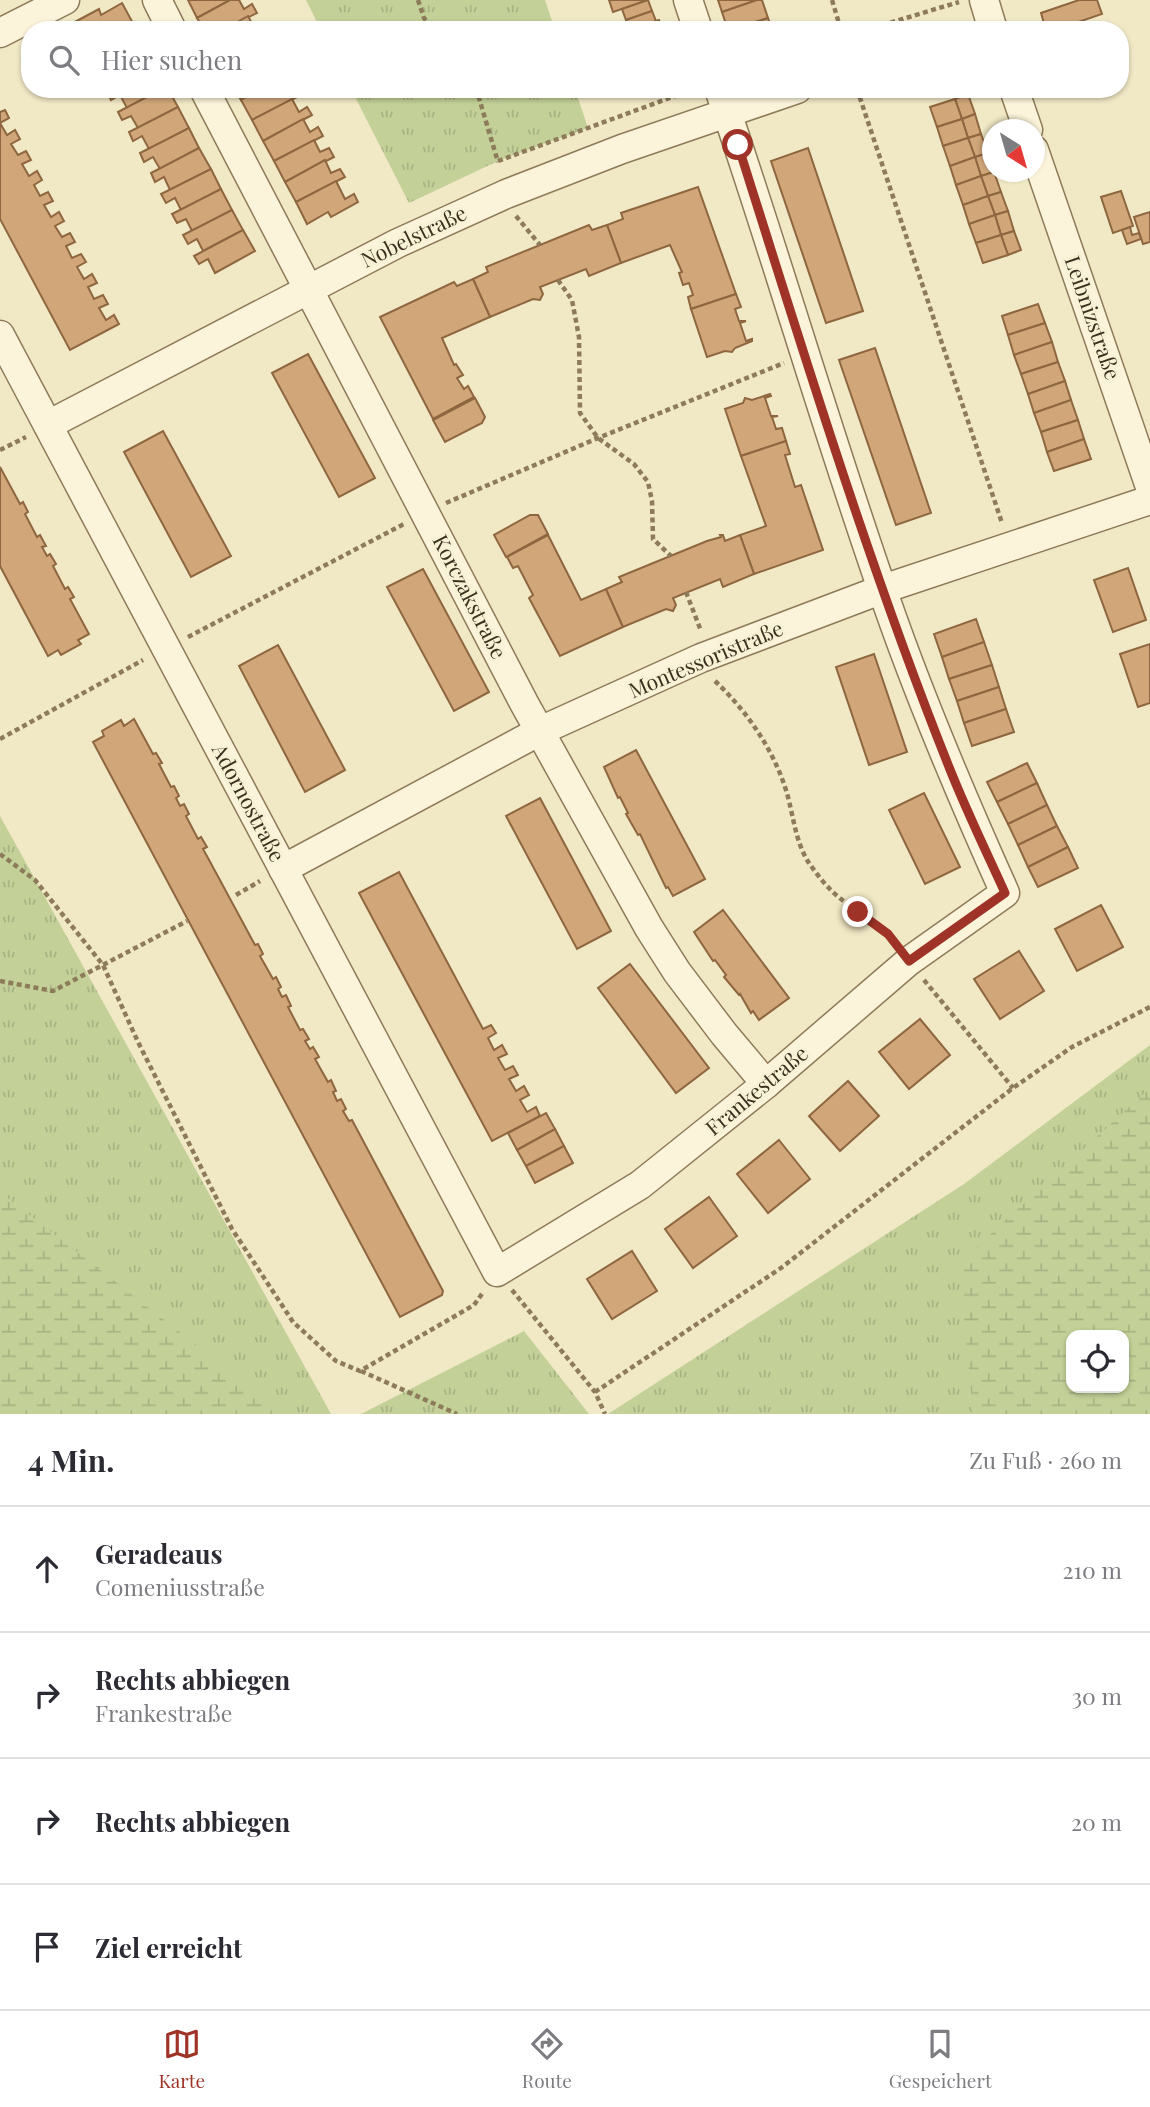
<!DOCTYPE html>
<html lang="de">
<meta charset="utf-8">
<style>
:root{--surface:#fff;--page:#f2f2f3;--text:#2b2b33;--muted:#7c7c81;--line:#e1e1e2;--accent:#9f3327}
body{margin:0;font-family:"Playfair Display",serif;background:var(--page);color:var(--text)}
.controls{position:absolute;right:21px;bottom:21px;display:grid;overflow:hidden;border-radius:14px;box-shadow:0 2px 5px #0004}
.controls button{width:63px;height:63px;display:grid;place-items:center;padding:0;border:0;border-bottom:2px solid var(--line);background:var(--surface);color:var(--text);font:35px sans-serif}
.compass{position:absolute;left:982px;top:119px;width:63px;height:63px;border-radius:50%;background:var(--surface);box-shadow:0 2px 5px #0004;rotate:143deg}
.stop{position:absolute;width:21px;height:21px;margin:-16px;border:5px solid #9f3327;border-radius:50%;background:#fff}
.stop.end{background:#9f3327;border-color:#fff;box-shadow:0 2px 7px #0008}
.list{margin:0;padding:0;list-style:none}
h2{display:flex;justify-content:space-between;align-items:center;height:91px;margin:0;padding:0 28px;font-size:30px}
h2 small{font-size:23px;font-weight:400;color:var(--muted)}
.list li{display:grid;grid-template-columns:46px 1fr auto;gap:21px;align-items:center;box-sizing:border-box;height:126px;padding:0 28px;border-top:2px solid var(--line)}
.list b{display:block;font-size:26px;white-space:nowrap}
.list p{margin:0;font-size:23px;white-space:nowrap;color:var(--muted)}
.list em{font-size:23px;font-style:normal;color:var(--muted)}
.icon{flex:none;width:38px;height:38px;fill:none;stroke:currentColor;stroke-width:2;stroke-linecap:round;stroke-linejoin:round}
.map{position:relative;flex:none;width:1150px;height:1414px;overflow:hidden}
.search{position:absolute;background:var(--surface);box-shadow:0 2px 5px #0004;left:21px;right:21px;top:21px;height:77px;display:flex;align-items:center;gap:18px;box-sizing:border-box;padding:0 24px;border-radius:28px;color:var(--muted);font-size:26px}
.sheet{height:595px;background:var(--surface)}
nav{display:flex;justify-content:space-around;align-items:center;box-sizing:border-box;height:98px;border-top:2px solid var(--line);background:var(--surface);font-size:19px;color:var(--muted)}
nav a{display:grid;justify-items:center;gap:4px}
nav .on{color:var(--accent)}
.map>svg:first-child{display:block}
</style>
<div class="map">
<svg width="1150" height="1414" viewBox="0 0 1150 1414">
<defs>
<pattern id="grass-tufts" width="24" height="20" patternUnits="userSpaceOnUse" patternTransform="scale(1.75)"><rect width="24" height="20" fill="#c3d098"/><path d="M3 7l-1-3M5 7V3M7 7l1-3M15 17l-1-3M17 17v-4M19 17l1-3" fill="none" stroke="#a8b383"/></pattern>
<pattern id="wetland-marsh" width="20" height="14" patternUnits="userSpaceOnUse" patternTransform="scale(1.75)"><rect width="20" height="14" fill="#c3d098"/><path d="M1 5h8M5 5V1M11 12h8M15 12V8" fill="none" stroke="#a8b383"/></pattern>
</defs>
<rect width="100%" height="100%" fill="#f1e8c5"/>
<!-- grass -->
<g fill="url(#grass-tufts)" fill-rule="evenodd">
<polygon points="306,0 545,0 555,30 321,30"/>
<polygon points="351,89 575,89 588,128 498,161 409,203"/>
<polygon points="0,816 331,1414 0,1414"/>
<path d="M1150,1045V1414H608L964,1184ZM1071,1335H1124V1388H1071Z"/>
<polygon points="524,1331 589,1414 361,1414"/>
</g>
<!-- wetland -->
<g fill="url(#wetland-marsh)" fill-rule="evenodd">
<path d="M1150,1088V1414H973L959,1263ZM1071,1335H1124V1388H1071Z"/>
<polygon points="0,1192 285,1414 0,1414"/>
</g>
<!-- building -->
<g fill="#d1a77a" stroke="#8e663f" stroke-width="2">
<polygon points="188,0 230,0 197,18"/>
<polygon points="230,0 239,0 244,9 252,4 257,13 223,30 204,30 197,18"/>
<polygon points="609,0 648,0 613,12"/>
<polygon points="648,0 652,11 626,20 622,9"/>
<polygon points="718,0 757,0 722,12"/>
<polygon points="757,0 762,0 768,18 728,30 722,12"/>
<polygon points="1079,0 1097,0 1102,14 1055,30 1046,30 1041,13"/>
<polygon points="122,3 134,25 125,30 74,30 71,24 99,9 101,15"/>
<polygon points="652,11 656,21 630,30 626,20"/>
<polygon points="248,16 255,29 263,25 266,30 223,30"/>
<polygon points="768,18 772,30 734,30"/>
<polygon points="659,20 662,30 631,30 656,21"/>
<polygon points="110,89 162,89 127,108 120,95 111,100 107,91"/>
<polygon points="162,89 168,89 178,107 138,128 131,116 122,120 118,112"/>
<polygon points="235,89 260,89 241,100"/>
<polygon points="260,89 298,89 301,95 252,120 241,100"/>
<polygon points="968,94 975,114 962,119 955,99"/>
<polygon points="292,99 299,112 307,107 312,115 263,141 252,120"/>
<polygon points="955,99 962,119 937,127 930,107"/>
<polygon points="178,107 189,128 149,149 142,136 133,141 129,132"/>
<polygon points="5,110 9,118 0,123 7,135 15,130 20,139 11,144 18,155 26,151 31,160 22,164 29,176 37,171 42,180 34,185 40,196 48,192 53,201 44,205 51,217 59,212 64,221 55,226 62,237 70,233 75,242 66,246 72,258 81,254 86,262 77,267 84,279 92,274 97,283 88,287 94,299 103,295 108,304 99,308 106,320 114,315 119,324 70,350 0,219 0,112"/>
<polygon points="975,114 981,134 968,138 962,119"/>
<polygon points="303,119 310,132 318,127 323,136 274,161 263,141"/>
<polygon points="962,119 968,138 943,146 937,127"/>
<polygon points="189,128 199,148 160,169 153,157 144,162 140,153"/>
<polygon points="981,134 988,153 975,157 968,138"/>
<polygon points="968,138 975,157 950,166 943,146"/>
<polygon points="314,140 320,152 329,148 334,157 285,182 274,161"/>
<polygon points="199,148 211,169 170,190 164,177 155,182 151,173"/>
<polygon points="808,148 863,311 826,323 771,161"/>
<polygon points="988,153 994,172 981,176 975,157"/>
<polygon points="975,157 981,176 956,185 950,166"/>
<polygon points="325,160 331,173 340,169 345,177 296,202 285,182"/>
<polygon points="211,169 221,189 181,210 175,198 166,203 161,194"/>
<polygon points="994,172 1001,192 988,196 981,176"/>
<polygon points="981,176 988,196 963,205 956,185"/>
<polygon points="336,181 345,199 354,194 358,202 331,217 328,212 307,224 296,202"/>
<polygon points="698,187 736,294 691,309 688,297 693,295 689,283 683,285 679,273 682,272 670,245 621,263 607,225 623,219 621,213"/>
<polygon points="221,189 232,210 192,231 186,219 177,223 172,214"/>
<polygon points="1121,191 1133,226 1113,233 1101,197"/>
<polygon points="1001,192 1008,211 995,215 988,196"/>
<polygon points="988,196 995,215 969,224 963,205"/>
<polygon points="232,210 243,230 203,251 197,239 188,244 183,235"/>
<polygon points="1008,211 1014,231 1001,235 995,215"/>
<polygon points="1150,212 1150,242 1143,244 1134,217"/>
<polygon points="995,215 1001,235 976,243 969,224"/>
<polygon points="589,225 592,230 607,225 621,263 589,276 586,269 540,287 543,294 540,300 533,299 490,317 473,279 488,272 486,267"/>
<polygon points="1130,227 1132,235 1139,233 1141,239 1127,244 1122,230"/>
<polygon points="243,230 255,251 215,273 208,259 199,264 194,256"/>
<polygon points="1014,231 1021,250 1008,255 1001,235"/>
<polygon points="1001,235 1008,255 983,263 976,243"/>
<polygon points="473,279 490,317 442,338 454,365 456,364 463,375 457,378 464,389 468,386 474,397 433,419 380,317 454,282 457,286"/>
<polygon points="736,294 741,307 735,309 739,321 746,321 740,323 746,341 752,339 752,341 735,348 732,352 725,351 707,357 691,309"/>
<polygon points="1038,304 1045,323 1008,335 1002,316"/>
<polygon points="1045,323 1052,342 1014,355 1008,335"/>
<polygon points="1052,342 1058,362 1021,374 1014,355"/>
<polygon points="875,348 931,513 896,525 839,360"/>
<polygon points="308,354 375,478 339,497 272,373"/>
<polygon points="1058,362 1065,381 1028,394 1021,374"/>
<polygon points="1065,381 1071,400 1034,413 1028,394"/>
<polygon points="770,394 771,396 765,398 771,416 778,416 772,417 776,429 782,428 786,441 741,456 725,409 743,403 745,398 752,400"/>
<polygon points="475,398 485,417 482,423 445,442 433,420"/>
<polygon points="1071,400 1078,420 1041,432 1034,413"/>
<polygon points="1078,420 1084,439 1047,452 1041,432"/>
<polygon points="163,431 231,556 191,577 124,452"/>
<polygon points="1084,439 1091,459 1054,471 1047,452"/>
<polygon points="786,441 790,454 785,455 795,487 801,485 823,550 754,574 740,535 766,526 741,456"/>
<polygon points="0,467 20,504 23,502 28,512 25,514 37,537 40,535 46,546 42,547 47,556 50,554 56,564 53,566 65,589 68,587 74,597 70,599 89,634 78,640 81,644 61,655 58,650 48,656 0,566"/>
<polygon points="530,515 538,515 548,534 506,557 494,535"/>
<polygon points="548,535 581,600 606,589 623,627 560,656 529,598 533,595 518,566 513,568 507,557"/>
<polygon points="720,535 723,535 725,541 740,535 754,574 723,587 720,579 673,598 676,605 673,611 666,609 623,627 606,589 622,582 619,577 707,541 721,537"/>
<polygon points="1128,568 1146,620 1113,632 1094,580"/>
<polygon points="423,569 489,692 454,711 387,587"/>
<polygon points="976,619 984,642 942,657 934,634"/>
<polygon points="984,642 992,665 949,679 942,657"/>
<polygon points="1150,644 1150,703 1138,707 1120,654"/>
<polygon points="278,645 345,770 305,792 239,666"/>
<polygon points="874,654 907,752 869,765 836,667"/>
<polygon points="992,665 999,687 957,701 949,679"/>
<polygon points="999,687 1006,709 964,723 957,701"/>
<polygon points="1006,709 1014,732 972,746 964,723"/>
<polygon points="134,719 153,754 156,753 162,763 159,764 171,787 174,786 179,796 176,798 180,806 184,804 189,814 186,816 198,839 201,837 207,847 203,849 208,858 255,945 258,944 263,954 260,956 273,979 276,977 281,987 278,989 282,997 286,995 291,1006 288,1007 300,1030 303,1029 309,1039 305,1041 310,1049 313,1047 319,1057 315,1059 328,1082 331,1080 336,1091 333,1092 337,1101 341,1099 346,1109 343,1111 349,1121 352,1120 443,1291 442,1295 400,1317 93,742 104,736 102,731 121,720 124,726"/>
<polygon points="636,750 705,879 673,896 668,887 666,888 640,834 638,835 626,814 628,813 620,797 618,798 604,767"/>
<polygon points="1027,763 1037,783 997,802 987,782"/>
<polygon points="1037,783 1047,805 1008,824 997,802"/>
<polygon points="924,793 960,867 925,884 889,810"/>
<polygon points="540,798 611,931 577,949 506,816"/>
<polygon points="1047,805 1057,826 1018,845 1008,824"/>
<polygon points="1057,826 1068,847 1028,867 1018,845"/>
<polygon points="1068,847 1078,868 1038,887 1028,867"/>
<polygon points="399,872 483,1029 491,1025 496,1033 488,1038 494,1050 502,1045 507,1054 498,1058 505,1070 513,1066 518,1075 509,1079 516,1091 524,1086 529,1095 520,1100 527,1112 536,1107 540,1116 492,1141 359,893"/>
<polygon points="1101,905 1123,947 1077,971 1055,929"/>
<polygon points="723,910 789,998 759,1020 753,1011 751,1013 740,994 739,995 724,977 726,975 715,960 713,961 694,932"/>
<polygon points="1019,951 1044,991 1000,1019 974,979"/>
<polygon points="630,964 709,1068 676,1093 598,988"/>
<polygon points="920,1019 950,1055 909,1089 879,1052"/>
<polygon points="848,1081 879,1116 840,1151 809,1116"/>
<polygon points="546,1113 555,1129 517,1150 508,1133"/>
<polygon points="555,1129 564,1146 526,1166 517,1150"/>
<polygon points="779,1140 810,1179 768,1213 737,1174"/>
<polygon points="564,1146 573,1163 535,1183 526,1166"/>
<polygon points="709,1197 737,1236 693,1268 665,1229"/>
<polygon points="632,1251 657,1291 612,1319 587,1279"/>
</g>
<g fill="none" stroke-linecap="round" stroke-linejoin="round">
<!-- minor casing -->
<g stroke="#8d7b5a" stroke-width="31">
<g id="minor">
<polyline points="157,0 172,30"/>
<polyline points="688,0 698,30"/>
<polyline points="984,0 993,30"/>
<polyline points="0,33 65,0"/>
<polyline points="204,89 524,703 649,928 677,972 724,1034 766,1084"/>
<polyline points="1014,89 1028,130"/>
<polyline points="1034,150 1150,487"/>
<path d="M0,335L497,1272L640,1185L766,1084L909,961L1005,893C965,804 927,715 894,623C831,447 780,266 719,89"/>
<polyline points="48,425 398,243 506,194 622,149 797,89"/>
<polyline points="283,869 540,731 701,658 883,589 1150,500"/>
</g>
</g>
<!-- path -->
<g stroke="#8d7b5a" stroke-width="4.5" stroke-dasharray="5 3.5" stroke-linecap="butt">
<polyline points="418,0 424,18 434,30"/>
<polyline points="832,0 841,30"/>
<polyline points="866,30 959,2"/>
<polyline points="474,89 479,98 498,162"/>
<polyline points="857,89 1002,523"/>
<polyline points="498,161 694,89"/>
<polyline points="516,216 540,245"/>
<polyline points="558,280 572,300 579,337 580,413 598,438 634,464 648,482 652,501 653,539 671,556"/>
<polyline points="0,450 26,437"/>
<polyline points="446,503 598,438 784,363"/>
<polyline points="686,592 701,631"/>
<polyline points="188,637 404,524"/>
<path d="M715,681C748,712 776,753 788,797C794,820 796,843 809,863C818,876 829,890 841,899C859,914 880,924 895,943"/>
<polyline points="0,739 143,660"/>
<polyline points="0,854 35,880 103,965 138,1042 232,1229 293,1322 336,1361 360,1371 474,1305 484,1291"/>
<polyline points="236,895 260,881"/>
<polyline points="924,980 1013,1088"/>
<polyline points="0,981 53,991 187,921"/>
<polyline points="512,1290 595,1392 605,1414"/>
<polyline points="361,1371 457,1414"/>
<polyline points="595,1392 781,1268 1013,1088 1072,1047 1150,1007"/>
</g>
<!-- minor -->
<use href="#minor" stroke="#fbf4da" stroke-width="28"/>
</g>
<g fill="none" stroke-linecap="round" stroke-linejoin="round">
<!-- route -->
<path stroke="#9f3327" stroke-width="9" d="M738,145C804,354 868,564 949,767C966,810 986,851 1005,893L909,961L888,934L858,912"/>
</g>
<g text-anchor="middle" stroke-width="6" stroke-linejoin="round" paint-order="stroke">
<!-- street labels -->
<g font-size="21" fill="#3c301f" stroke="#f7f1d6">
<text transform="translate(414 237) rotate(-26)" y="7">Nobelstraße</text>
<text transform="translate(1092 318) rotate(71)" y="7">Leibnizstraße</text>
<text transform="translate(469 597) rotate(63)" y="7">Korczakstraße</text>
<text transform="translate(706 660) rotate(-23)" y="7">Montessoristraße</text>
<text transform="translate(248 803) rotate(62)" y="7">Adornostraße</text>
<text transform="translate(757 1091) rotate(-40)" y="7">Frankestraße</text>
</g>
</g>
</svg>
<div class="controls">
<button><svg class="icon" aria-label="locate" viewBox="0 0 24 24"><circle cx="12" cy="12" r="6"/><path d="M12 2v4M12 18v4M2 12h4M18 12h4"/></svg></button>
</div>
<svg class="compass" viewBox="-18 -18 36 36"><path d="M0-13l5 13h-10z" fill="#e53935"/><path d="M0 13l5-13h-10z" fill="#7c7c81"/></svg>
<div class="stop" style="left:738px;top:145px"></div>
<div class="stop end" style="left:858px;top:912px"></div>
<div class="search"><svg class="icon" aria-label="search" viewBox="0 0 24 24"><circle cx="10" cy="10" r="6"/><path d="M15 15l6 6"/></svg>Hier suchen</div>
</div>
<section class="sheet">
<h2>4 Min.<small>Zu Fuß · 260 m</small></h2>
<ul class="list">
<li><svg class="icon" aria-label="ahead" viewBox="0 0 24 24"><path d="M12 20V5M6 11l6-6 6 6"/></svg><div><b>Geradeaus</b><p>Comeniusstraße</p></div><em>210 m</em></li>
<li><svg class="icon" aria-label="right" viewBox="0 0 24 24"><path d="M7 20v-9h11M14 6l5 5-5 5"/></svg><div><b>Rechts abbiegen</b><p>Frankestraße</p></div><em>30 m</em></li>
<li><svg class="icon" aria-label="right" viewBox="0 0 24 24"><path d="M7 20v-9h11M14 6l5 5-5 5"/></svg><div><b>Rechts abbiegen</b></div><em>20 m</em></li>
<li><svg class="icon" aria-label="arrive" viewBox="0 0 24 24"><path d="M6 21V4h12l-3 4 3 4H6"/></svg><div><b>Ziel erreicht</b></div></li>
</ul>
</section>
<nav>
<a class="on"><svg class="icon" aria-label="map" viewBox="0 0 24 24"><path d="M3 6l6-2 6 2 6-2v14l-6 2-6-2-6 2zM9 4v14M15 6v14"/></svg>Karte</a>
<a><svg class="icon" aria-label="directions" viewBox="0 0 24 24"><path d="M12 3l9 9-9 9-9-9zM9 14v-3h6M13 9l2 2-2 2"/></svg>Route</a>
<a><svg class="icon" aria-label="saved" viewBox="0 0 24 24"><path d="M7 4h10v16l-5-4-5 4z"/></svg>Gespeichert</a>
</nav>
